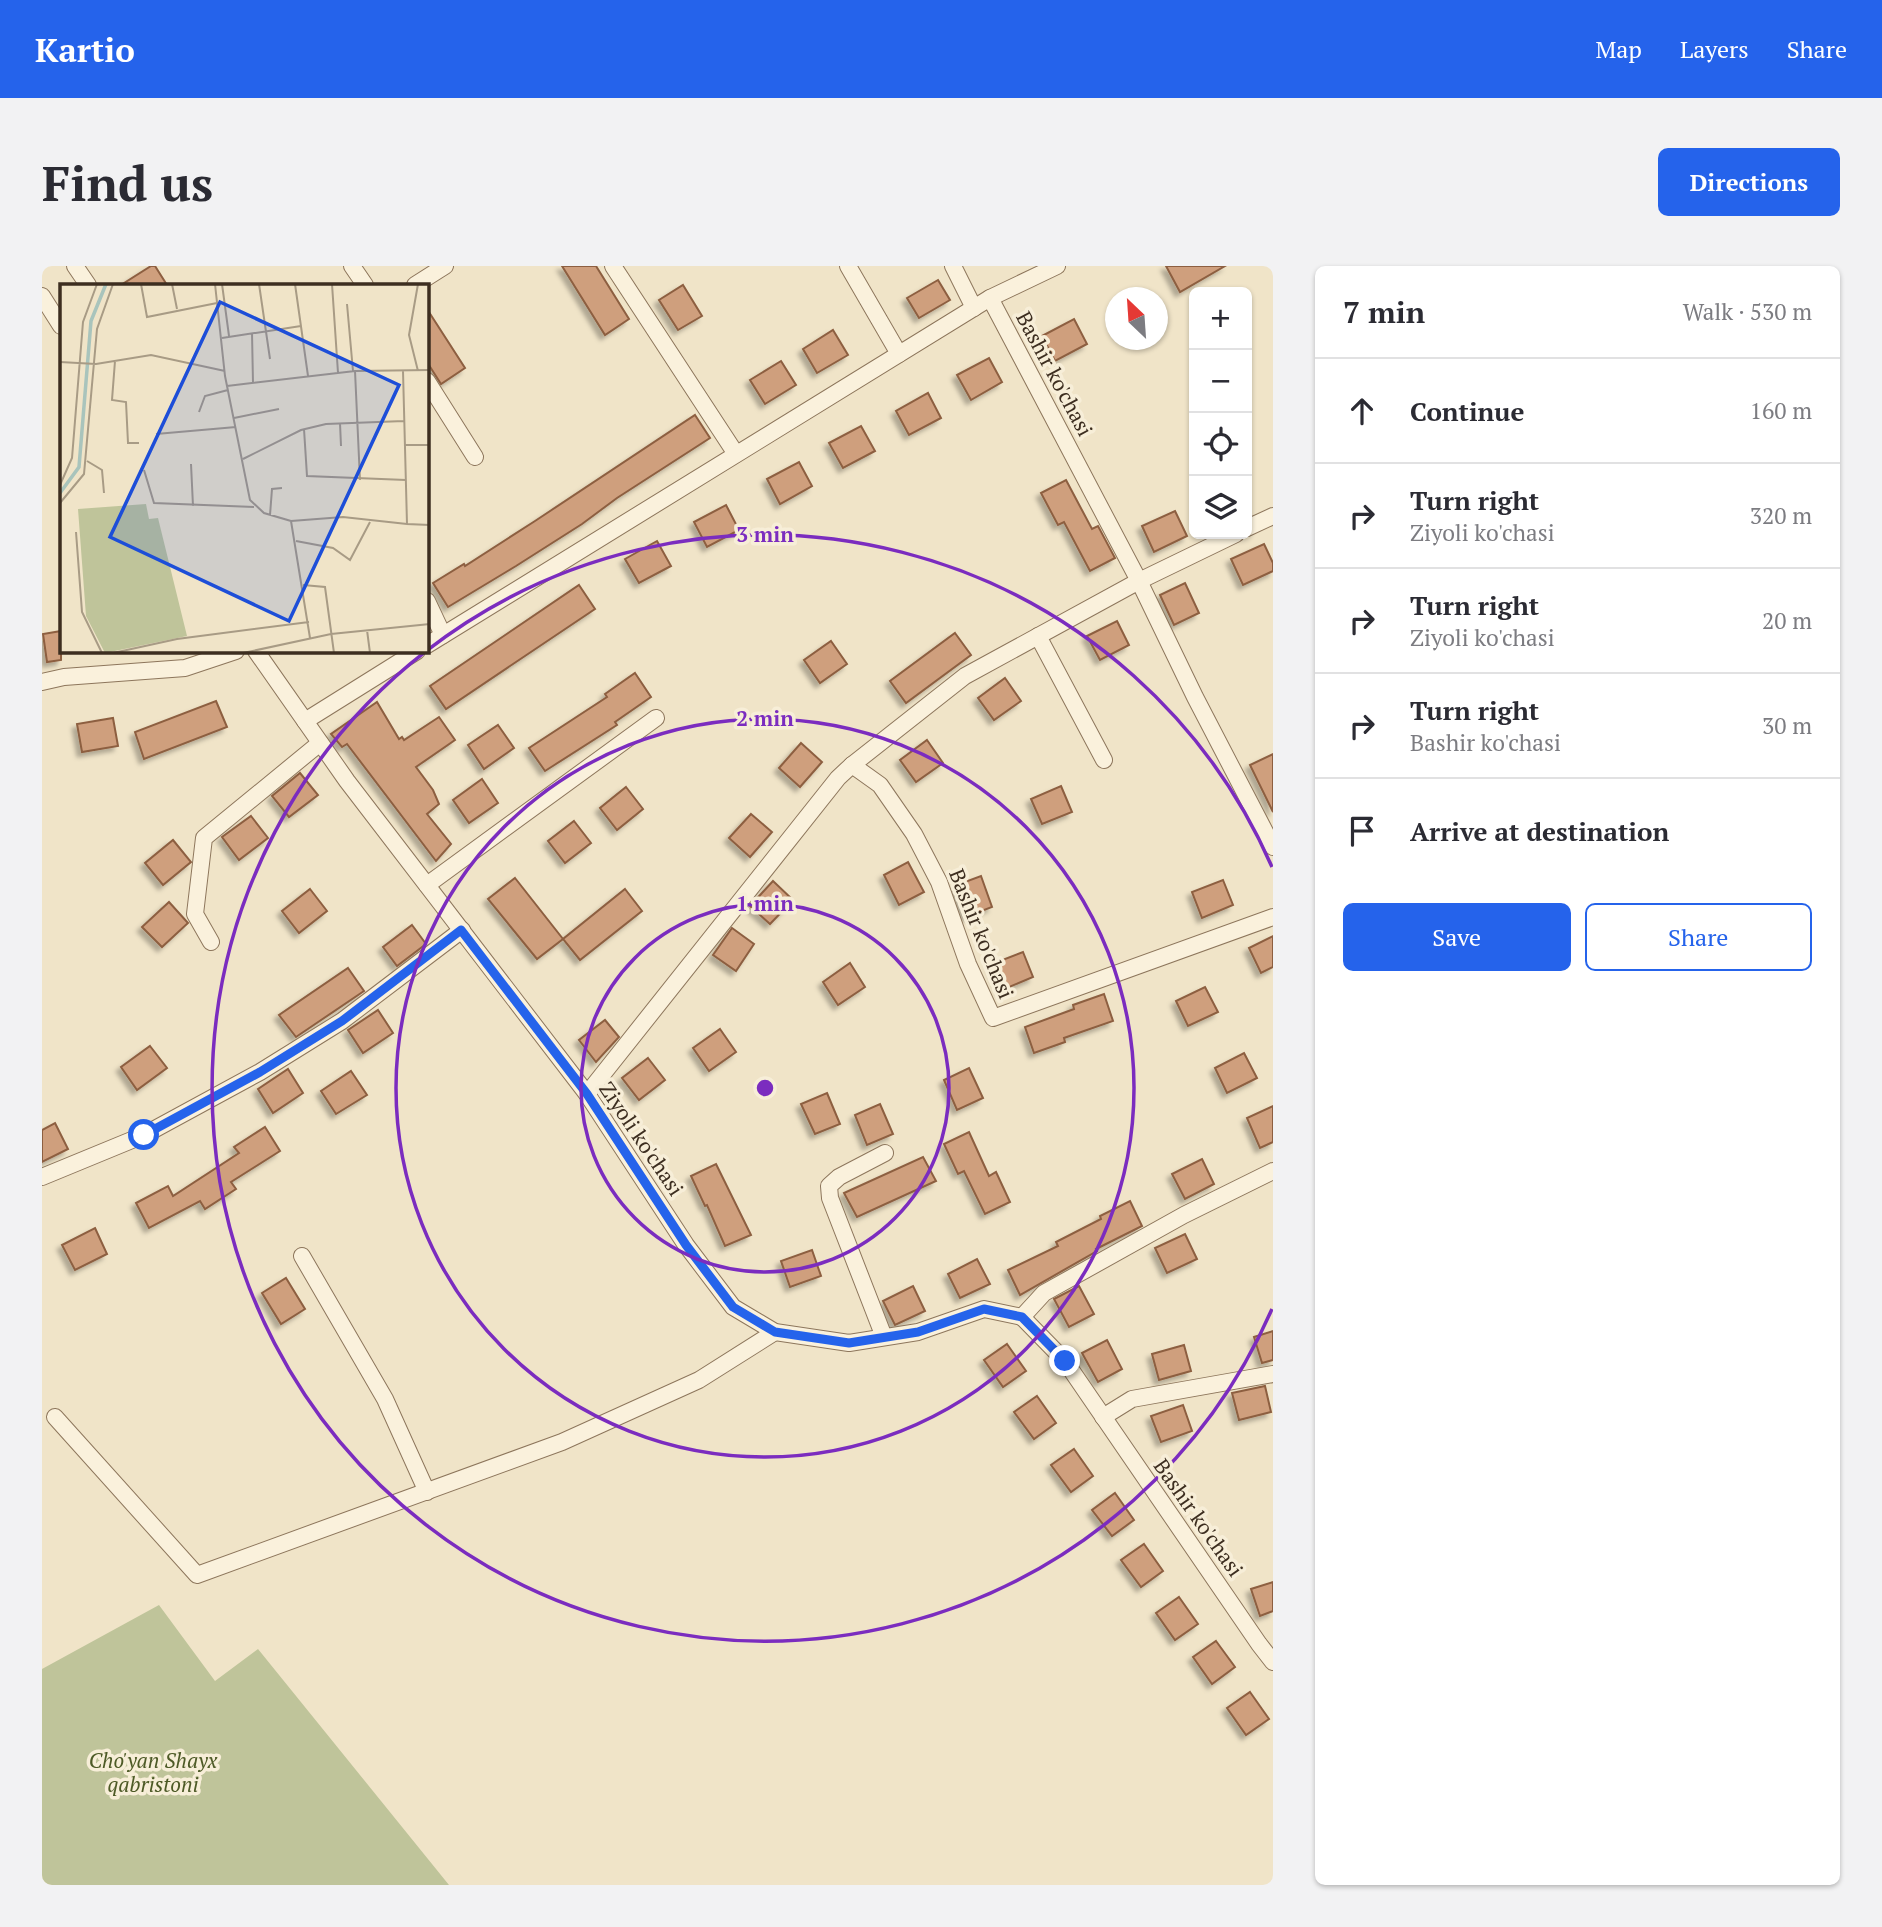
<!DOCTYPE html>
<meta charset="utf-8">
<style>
:root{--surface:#fff;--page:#f2f2f3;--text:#2b2b33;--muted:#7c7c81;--line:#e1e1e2;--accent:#2563eb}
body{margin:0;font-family:"PT Serif",serif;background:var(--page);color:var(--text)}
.controls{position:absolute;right:21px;top:21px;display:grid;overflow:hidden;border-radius:10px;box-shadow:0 2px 5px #0004}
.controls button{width:63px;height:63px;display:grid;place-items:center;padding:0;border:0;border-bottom:2px solid var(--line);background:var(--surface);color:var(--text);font:35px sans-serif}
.compass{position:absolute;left:1063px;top:21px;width:63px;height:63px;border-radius:50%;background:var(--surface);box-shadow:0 2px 5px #0004;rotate:335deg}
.stop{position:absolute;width:21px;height:21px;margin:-16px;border:5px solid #2563eb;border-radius:50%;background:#fff}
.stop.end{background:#2563eb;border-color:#fff;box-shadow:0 2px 7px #0008}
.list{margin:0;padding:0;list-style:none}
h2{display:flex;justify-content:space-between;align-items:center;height:91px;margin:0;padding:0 28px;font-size:30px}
h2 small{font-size:23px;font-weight:400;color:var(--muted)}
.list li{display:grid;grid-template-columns:46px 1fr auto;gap:21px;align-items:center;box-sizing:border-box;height:105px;padding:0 28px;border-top:2px solid var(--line)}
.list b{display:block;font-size:26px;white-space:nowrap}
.list p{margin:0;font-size:23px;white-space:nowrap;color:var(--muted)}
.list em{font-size:23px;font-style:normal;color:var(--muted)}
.actions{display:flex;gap:14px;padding:21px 28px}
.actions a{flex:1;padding:16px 0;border:2px solid var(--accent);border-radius:10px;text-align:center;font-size:24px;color:var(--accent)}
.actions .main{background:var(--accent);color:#fff}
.icon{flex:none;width:38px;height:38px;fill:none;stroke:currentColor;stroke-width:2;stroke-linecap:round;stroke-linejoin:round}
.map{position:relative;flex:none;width:1231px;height:1619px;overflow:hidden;border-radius:10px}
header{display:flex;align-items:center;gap:42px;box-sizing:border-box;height:98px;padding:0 35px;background:var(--accent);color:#fff}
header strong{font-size:33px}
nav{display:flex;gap:38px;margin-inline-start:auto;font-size:24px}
.intro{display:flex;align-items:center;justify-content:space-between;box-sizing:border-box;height:168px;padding:0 42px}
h1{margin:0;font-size:49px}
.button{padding:18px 32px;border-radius:10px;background:var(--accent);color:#fff;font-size:24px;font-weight:700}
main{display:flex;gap:42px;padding:0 42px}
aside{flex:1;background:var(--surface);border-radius:10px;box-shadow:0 2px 5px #0004}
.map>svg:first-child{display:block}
</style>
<header>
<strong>Kartio</strong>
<nav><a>Map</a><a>Layers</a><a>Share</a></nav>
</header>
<div class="intro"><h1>Find us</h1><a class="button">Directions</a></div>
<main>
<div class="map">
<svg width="1231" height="1619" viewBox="0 0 1231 1619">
<defs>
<filter id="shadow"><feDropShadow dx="-4.5" dy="4.5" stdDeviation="2" flood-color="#0004"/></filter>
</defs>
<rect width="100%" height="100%" fill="#f0e4c8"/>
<!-- cemetery -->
<polygon fill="#bfc49a" points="117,1339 173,1415 216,1383 407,1619 0,1619 0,1403"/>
<!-- building -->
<g fill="#cf9f7d" stroke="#8d5f41" stroke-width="2" filter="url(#shadow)">
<polygon points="109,0 113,0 125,19 79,19"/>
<polygon points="520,0 554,0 587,53 563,69"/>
<polygon points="1124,0 1183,0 1138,26"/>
<polygon points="896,14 908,34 877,52 865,32"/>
<polygon points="641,19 660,50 636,64 617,34"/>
<polygon points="385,43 423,102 399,118 385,96"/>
<polygon points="1032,53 1045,78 1013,95 1000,70"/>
<polygon points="791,64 806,89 775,107 761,83"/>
<polygon points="947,92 960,116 929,134 915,109"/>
<polygon points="739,95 754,119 723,138 708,114"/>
<polygon points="886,127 899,152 867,169 854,145"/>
<polygon points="653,149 668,172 575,232 540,258 474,300 406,341 391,317 422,298 423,300 493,255"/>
<polygon points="819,160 833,185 801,202 787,177"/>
<polygon points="757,196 770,220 738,238 725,213"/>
<polygon points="1024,214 1050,263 1056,260 1073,292 1048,305 1022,256 1016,259 999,227"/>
<polygon points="684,239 697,264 665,281 652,256"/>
<polygon points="1133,245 1145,270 1112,286 1100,260"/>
<polygon points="615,275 629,300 597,317 583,293"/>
<polygon points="1222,278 1231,297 1231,305 1201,319 1189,293"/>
<polygon points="1143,317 1157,347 1132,359 1118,329"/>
<polygon points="537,319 553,343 404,443 388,420"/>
<polygon points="1075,355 1087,379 1058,394 1045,370"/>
<polygon points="19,365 19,394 5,396 1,368"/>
<polygon points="913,367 929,389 864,437 848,415"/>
<polygon points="789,375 805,398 778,417 762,394"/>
<polygon points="593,407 609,431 573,456 575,459 503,505 487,482 565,431 563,428"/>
<polygon points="963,412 979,435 952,454 936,432"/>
<polygon points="174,435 185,461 102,493 93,466"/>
<polygon points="335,436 357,473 360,471 362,474 397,451 413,474 374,501 391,524 397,538 385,548 409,578 394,595 305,478 300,481 289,468"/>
<polygon points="71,452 76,480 40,486 35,458"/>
<polygon points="456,459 472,482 442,503 426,479"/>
<polygon points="885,474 901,497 874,516 858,494"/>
<polygon points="759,477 780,496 758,521 737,502"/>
<polygon points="1231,488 1231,546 1208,499"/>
<polygon points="258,507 276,529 247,551 230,530"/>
<polygon points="440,513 456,537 427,557 411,534"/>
<polygon points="1019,520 1030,546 1000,558 989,533"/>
<polygon points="584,521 601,543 575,564 558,542"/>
<polygon points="709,548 730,566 708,591 687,572"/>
<polygon points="209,550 226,572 197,594 180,571"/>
<polygon points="532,555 549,577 523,597 506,575"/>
<polygon points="131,574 149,596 121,619 103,597"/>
<polygon points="866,596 882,626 857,639 842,609"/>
<polygon points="939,610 950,641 924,651 912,620"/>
<polygon points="473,612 521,673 495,693 446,633"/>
<polygon points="1181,614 1191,639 1160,652 1150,626"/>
<polygon points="731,615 751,634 728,658 708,640"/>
<polygon points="268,623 285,645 257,667 240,645"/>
<polygon points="583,623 600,645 538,694 521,673"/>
<polygon points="127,636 146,657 120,681 100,661"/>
<polygon points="370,659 384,678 355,700 341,681"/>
<polygon points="690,662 712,678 694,705 671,689"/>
<polygon points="1231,670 1231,701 1219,707 1207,682"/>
<polygon points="981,686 991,711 960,724 950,698"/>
<polygon points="808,697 823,721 796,739 781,716"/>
<polygon points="306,702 322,725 254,771 237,749"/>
<polygon points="1163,721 1176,746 1146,760 1134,735"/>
<polygon points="1062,728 1071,755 1022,772 1023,776 992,787 983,761 1032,743 1031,739"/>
<polygon points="336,744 351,767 321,787 306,764"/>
<polygon points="563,754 577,771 554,796 537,774"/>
<polygon points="678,763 694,786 667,805 651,782"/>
<polygon points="108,780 125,802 95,824 79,801"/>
<polygon points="1202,787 1215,812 1185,827 1173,802"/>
<polygon points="606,792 623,814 597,834 580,812"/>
<polygon points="927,802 941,832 915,844 902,814"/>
<polygon points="246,803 261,827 231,847 216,823"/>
<polygon points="309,805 325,829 294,848 279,825"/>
<polygon points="785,827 798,858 773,868 759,838"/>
<polygon points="838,838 851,868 825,879 813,849"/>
<polygon points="1231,840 1231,876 1218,882 1205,852"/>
<polygon points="13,857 26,883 0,896 0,864"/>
<polygon points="223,861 238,885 189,916 194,923 163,943 158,935 107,962 94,937 126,920 131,930 197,887 192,881"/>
<polygon points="927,866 947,910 954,906 968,936 943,948 922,905 916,908 902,878"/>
<polygon points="881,891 894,915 815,951 802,927"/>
<polygon points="1160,893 1172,918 1143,933 1130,908"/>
<polygon points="674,898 709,969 683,980 665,939 663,940 649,910"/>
<polygon points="1088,935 1100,960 1054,983 1055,985 978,1029 966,1004 1016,980 1014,976 1059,953 1058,950"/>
<polygon points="53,962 65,988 33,1004 20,979"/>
<polygon points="1143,968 1155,993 1125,1007 1113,982"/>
<polygon points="770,984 779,1010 748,1021 739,995"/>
<polygon points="935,993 948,1018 918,1032 906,1008"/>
<polygon points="244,1012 263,1043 239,1058 220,1027"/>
<polygon points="871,1020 883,1045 853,1059 841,1035"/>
<polygon points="1037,1020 1052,1048 1027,1061 1012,1033"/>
<polygon points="1231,1065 1231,1094 1220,1097 1212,1071"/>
<polygon points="1065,1074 1080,1103 1056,1116 1040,1087"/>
<polygon points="965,1078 984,1105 961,1121 942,1094"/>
<polygon points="1142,1079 1149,1105 1117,1114 1110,1088"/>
<polygon points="1223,1120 1229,1146 1197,1154 1190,1127"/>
<polygon points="995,1130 1014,1157 992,1173 972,1146"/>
<polygon points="1141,1139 1150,1165 1119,1176 1109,1150"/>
<polygon points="1032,1183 1051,1210 1029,1226 1009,1199"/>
<polygon points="1073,1227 1092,1254 1070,1270 1050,1244"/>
<polygon points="1102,1278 1121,1305 1099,1321 1079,1294"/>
<polygon points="1231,1316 1231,1345 1218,1350 1209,1323"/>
<polygon points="1137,1331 1156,1358 1133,1374 1114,1347"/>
<polygon points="1174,1375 1193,1401 1170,1418 1151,1391"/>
<polygon points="1208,1426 1227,1453 1204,1469 1185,1442"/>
</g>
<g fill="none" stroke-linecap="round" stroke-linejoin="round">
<!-- street casing -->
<g stroke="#8d765c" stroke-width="18">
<g id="street">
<polyline points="33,0 46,19"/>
<polyline points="310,0 323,19"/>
<polyline points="571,0 694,188"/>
<polyline points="806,0 857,88"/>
<polyline points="911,0 932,42"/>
<polyline points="373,19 403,0"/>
<polyline points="0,30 19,60"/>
<polyline points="948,32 1097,315 1153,431 1231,581"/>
<polyline points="385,115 433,191"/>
<polyline points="1205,262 1231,250"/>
<polyline points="385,335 401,369"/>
<polyline points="996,370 1062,494"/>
<polyline points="385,379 948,32 1015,0"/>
<polyline points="214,385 305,515 545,828 644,979 691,1041 733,1066 807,1077 876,1066 942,1043 980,1051"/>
<polyline points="0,416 22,411 143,402 194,385"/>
<polyline points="263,455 375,385"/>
<polyline points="810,499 838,519 872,568 897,616 926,698 951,752 1231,651"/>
<polyline points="385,619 614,452"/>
<polyline points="169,676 153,648 162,572 278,477"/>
<polyline points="545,828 796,512 810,499 923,410 1097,315 1194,268"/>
<polyline points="0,911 102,869 218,806 300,755 420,664"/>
<polyline points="260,990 343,1133 385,1226"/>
<polyline points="980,1051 1023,1095 1217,1378 1231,1396"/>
<polyline points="980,1051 1002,1027 1142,949 1231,905"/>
<polyline points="842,1071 788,932 787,920 797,911 843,887"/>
<polyline points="13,1151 155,1309 520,1176 657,1114 733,1066"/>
<polyline points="1061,1151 1090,1133 1231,1108"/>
</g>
</g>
<!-- street -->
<use href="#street" stroke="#faf1dc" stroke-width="16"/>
</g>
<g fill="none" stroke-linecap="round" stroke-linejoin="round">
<!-- route -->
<polyline stroke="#2563eb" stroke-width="9" points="102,869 218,806 300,755 419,664 545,828 644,979 691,1041 733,1066 807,1077 876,1066 942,1043 980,1051 1023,1095"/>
</g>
<!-- distance rings -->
<g fill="none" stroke="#7b2cbf" stroke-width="3.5">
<circle cx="723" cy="822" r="184"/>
<circle cx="723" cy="822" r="369"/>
<path d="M1230 1043A553 553 0 1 1 1230 601"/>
</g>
<g text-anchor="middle" stroke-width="7" stroke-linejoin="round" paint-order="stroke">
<!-- street labels -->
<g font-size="21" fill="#3d2e20" stroke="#f7eed8">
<text transform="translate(1012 108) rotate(62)" y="7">Bashir ko'chasi</text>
<text transform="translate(939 668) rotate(68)" y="7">Bashir ko'chasi</text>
<text transform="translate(599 873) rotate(56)" y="7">Ziyoli ko'chasi</text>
<text transform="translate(1156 1252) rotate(55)" y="7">Bashir ko'chasi</text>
</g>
<!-- park labels -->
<g font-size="21" font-style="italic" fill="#4d5a26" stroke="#f7eed8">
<text x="111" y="1502">Cho'yan Shayx<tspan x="111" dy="24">qabristoni</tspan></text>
</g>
</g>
<!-- overview -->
<g transform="translate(18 18)">
<rect width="369" height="369" fill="#f0e4c8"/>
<path d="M86,220L89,235L98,234L127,352L45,369L26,332L18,225Z" fill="#bfc49a"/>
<path fill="none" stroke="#a9c4bc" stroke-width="3.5" d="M0,209L19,183L31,37L46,0"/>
<path fill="none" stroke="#a89b85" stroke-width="2" d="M81,0L87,33L157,19M112,0L117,25M155,0L165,92L190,216L204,229L231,237M162,0L169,52M199,0L210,75M235,0L248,92M272,0L278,89M287,20L293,87M192,49L193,99M162,54L241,42M55,77L52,116L66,118L68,159H79M0,78L36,80L91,71L165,87M295,87L300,196M343,87L347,240L370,241M358,87L349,51L358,0M167,102L295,87L370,86M139,128L145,112L168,106M174,134L219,125M280,139L281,162M244,145L247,192L346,196M96,150L176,143M345,161H370M183,175L241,146L266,140L344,137M27,177L42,186L44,209M131,180L133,222M84,186L94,219L194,223M0,201L12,174L23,38L37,0M0,219L24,190L37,45L53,0M210,231L212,205L222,204M231,237L250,354M231,237L283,233L347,240M16,248L22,328L42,369M236,257L273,264L290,276L310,238M243,301L265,303L274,369M307,346L310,369M53,369L117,355L249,338M183,369L271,350L370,340"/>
<path fill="#1d4ed8" fill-opacity="0.15" stroke="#1d4ed8" stroke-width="3.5" d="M160,18L339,101L229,337L50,253Z"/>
<rect width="369" height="369" fill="none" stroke="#3d2e20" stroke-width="3.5"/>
</g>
<circle cx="723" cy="822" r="10" fill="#7b2cbf" stroke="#f7eed8" stroke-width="3.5"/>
<g font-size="21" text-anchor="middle" font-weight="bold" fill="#7b2cbf" stroke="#f7eed8" stroke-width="7" stroke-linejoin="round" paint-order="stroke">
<text x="723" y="276">3 min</text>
<text x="723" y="460">2 min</text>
<text x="723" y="645">1 min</text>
</g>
</svg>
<div class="controls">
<button>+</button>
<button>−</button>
<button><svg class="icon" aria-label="locate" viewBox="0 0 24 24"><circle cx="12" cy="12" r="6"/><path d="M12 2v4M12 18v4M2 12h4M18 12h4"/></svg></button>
<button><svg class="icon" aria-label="layers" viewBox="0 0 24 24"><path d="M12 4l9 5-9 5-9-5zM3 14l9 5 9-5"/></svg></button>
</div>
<svg class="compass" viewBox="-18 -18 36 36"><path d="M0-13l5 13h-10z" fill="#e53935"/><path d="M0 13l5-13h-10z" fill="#7c7c81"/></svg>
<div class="stop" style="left:102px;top:869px"></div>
<div class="stop end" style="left:1023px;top:1095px"></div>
</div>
<aside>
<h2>7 min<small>Walk · 530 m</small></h2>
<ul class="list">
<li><svg class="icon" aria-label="ahead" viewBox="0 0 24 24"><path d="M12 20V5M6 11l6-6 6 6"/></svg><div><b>Continue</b></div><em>160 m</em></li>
<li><svg class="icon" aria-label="right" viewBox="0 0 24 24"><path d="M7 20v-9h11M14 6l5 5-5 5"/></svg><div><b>Turn right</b><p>Ziyoli ko'chasi</p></div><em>320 m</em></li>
<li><svg class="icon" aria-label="right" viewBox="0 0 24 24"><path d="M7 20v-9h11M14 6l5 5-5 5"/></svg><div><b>Turn right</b><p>Ziyoli ko'chasi</p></div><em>20 m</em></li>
<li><svg class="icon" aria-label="right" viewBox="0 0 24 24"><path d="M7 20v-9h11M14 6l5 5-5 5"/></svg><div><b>Turn right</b><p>Bashir ko'chasi</p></div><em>30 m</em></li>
<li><svg class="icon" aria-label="arrive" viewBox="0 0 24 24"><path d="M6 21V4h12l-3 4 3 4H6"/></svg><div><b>Arrive at destination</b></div></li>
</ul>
<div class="actions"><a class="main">Save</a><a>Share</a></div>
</aside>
</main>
